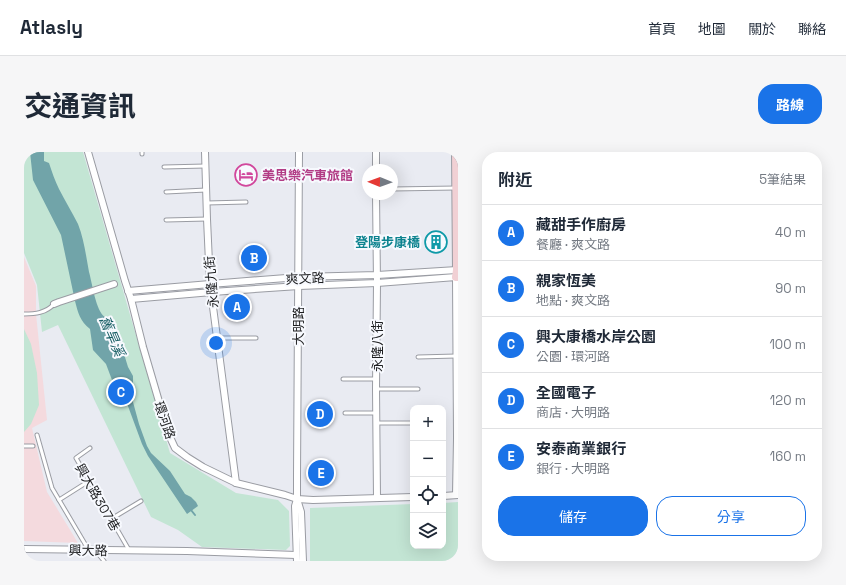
<!DOCTYPE html>
<html lang="zh-TW">
<meta charset="utf-8">
<style>
:root{--surface:#fff;--page:#f6f6f7;--text:#1f2937;--muted:#747a83;--line:#e0e1e3;--accent:#1a73e8}
body{margin:0;font-family:"Space Grotesk","Noto Sans TC",sans-serif;background:var(--page);color:var(--text)}
.controls{position:absolute;right:12px;bottom:12px;display:grid;overflow:hidden;border-radius:8px;box-shadow:0 4px 16px #0002}
.controls button{width:36px;height:36px;display:grid;place-items:center;padding:0;border:0;border-bottom:1px solid var(--line);background:var(--surface);color:var(--text);font:20px sans-serif}
.compass{position:absolute;left:338px;top:12px;width:36px;height:36px;border-radius:50%;background:var(--surface);box-shadow:0 4px 16px #0002;rotate:271deg}
.you{position:absolute;left:192px;top:191px;width:14px;height:14px;margin:-10px;border:3px solid #fff;border-radius:50%;background:#1a73e8;box-shadow:0 0 0 6px #1a73e833}
.badge{display:grid;place-items:center;width:26px;height:26px;border-radius:50%;background:var(--accent);color:#fff;font-size:13px;font-weight:700}
.pin{position:absolute;translate:-50% -50%;border:2px solid #fff;box-shadow:0 1px 4px #0006}
.list{margin:0;padding:0;list-style:none}
h2{display:flex;justify-content:space-between;align-items:center;height:52px;margin:0;padding:0 16px;font-size:17px}
h2 small{font-size:13px;font-weight:400;color:var(--muted)}
.list li{display:grid;grid-template-columns:26px 1fr auto;gap:12px;align-items:center;box-sizing:border-box;height:56px;padding:0 16px;border-top:1px solid var(--line)}
.list b{display:block;font-size:15px;white-space:nowrap}
.list p{margin:0;font-size:13px;white-space:nowrap;color:var(--muted)}
.list em{font-size:13px;font-style:normal;color:var(--muted)}
.actions{display:flex;gap:8px;padding:12px 16px}
.actions a{flex:1;padding:9px 0;border:1px solid var(--accent);border-radius:16px;text-align:center;font-size:14px;color:var(--accent)}
.actions .main{background:var(--accent);color:#fff}
.icon{flex:none;width:22px;height:22px;fill:none;stroke:currentColor;stroke-width:2;stroke-linecap:round;stroke-linejoin:round}
.map{position:relative;flex:none;width:434px;height:409px;overflow:hidden;border-radius:16px}
header{display:flex;align-items:center;gap:24px;box-sizing:border-box;height:56px;padding:0 20px;background:var(--surface);border-bottom:1px solid var(--line)}
header strong{font-size:19px}
nav{display:flex;gap:22px;margin-inline-start:auto;font-size:14px}
.intro{display:flex;align-items:center;justify-content:space-between;box-sizing:border-box;height:96px;padding:0 24px}
h1{margin:0;font-size:28px}
.button{padding:10px 18px;border-radius:16px;background:var(--accent);color:#fff;font-size:14px;font-weight:700}
main{display:flex;gap:24px;padding:0 24px}
aside{flex:1;background:var(--surface);border-radius:16px;box-shadow:0 4px 16px #0002}
.map>svg:first-child{display:block}
</style>
<header>
<strong>Atlasly</strong>
<nav><a>首頁</a><a>地圖</a><a>關於</a><a>聯絡</a></nav>
</header>
<div class="intro"><h1>交通資訊</h1><a class="button">路線</a></div>
<main>
<div class="map">
<svg width="434" height="409" viewBox="0 0 434 409">
<rect width="100%" height="100%" fill="#e9ebf2"/>
<!-- education -->
<polygon fill="#f4dade" points="0,105 12,134 12,162 23,268 8,276 23,340 54,391 0,389"/>
<!-- green -->
<g fill="#c3e5d4">
<polygon points="0,0 59,0 146,301 212,341 254,348 265,359 266,394 262,398 178,395 154,378 127,365 34,173 18,180 13,133 0,101"/>
<polygon points="0,177 7,192 13,221 15,253 7,272 0,280"/>
<polygon points="434,350 434,409 286,409 286,356 389,352 389,394 419,394 419,351"/>
</g>
<!-- water -->
<path fill="#71a4a9" d="M6,0H20V9L25,11C28,20 31,29 35,37C41,49 48,60 54,72C60,87 62,104 65,120C68,130 72,160 81,165L84,171C82,176 83,183 86,187L91,190L100,202L104,215L109,224V250L115,272L123,294L127,301L146,319L161,342L167,345L172,350L174,354L163,362L124,304L118,292L101,246L93,237L88,228L82,212L69,198L66,177C56,169 54,161 51,149L37,83L9,28Z"/>
<g fill="none" stroke-linecap="round" stroke-linejoin="round">
<!-- stream -->
<polyline stroke="#71a4a9" stroke-width="2" points="167,358 171,363"/>
<!-- lane casing -->
<g stroke="#9a9ca3" stroke-width="5">
<g id="lane">
<polyline points="118,0 118,2"/>
<polyline points="140,15 181,14"/>
<polyline points="368,37 432,36"/>
<polyline points="142,40 182,38"/>
<polyline points="183,51 222,50"/>
<polyline points="142,68 183,67"/>
<path d="M0,162C11,162 22,161 30,152"/>
<polyline points="193,186 232,186"/>
<polyline points="394,205 432,204"/>
<polyline points="319,227 352,227"/>
<polyline points="352,237 394,237"/>
<polyline points="321,261 353,261"/>
<polyline points="353,271 389,271"/>
<polyline points="13,283 28,336 64,397"/>
<polyline points="0,294 9,294"/>
<polyline points="66,296 52,306 105,398"/>
<polyline points="35,348 65,329"/>
<polyline points="87,367 117,349"/>
<polyline points="72,399 80,409"/>
</g>
</g>
<!-- street casing -->
<g stroke="#9a9ca3" stroke-width="8">
<g id="street">
<polyline points="64,0 101,129 107,147 119,195 136,253 145,283 151,296 163,305 179,315 212,331 261,343 273,347 289,348 389,345"/>
<polyline points="181,0 183,67 186,132 212,331"/>
<polyline points="275,0 273,324 273,347 277,360 279,409"/>
<polyline points="352,0 352,18"/>
<polyline points="352,42 353,131 352,237 353,346"/>
<polyline points="104,139 186,132 275,125 353,123 433,118"/>
<polyline points="107,147 188,140 275,134 353,131 432,125 433,286 432,343"/>
<polyline points="30,152 35,150 90,132"/>
<polyline points="419,344 434,343"/>
<polyline points="0,397 163,399 272,403"/>
<polyline points="273,409 271,354 273,347"/>
</g>
</g>
<!-- secondary casing -->
<g stroke="#9a9ca3" stroke-width="10">
<polyline id="secondary" points="432,0 433,118 432,125 434,125"/>
</g>
<!-- lane -->
<use href="#lane" stroke="#fff" stroke-width="3"/>
<!-- street -->
<use href="#street" stroke="#fff" stroke-width="6"/>
<!-- secondary -->
<use href="#secondary" stroke="#f1d0d4" stroke-width="8"/>
</g>
<!-- icons -->
<defs>
<g id="hotel-ring" transform="scale(1.15)"><circle r="9.5" fill="#f7f9fe" stroke="#d1479c" stroke-width="1.5"/><path d="M-6-4.5h1.5V1H6V5H4.5V3h-9V5H-6ZM-4 0a1.8 1.8 0 1 1 3.6 0ZM.5 0V-2.5h3Q6-2.5 6 0Z" fill="#d1479c"/></g>
<g id="building-ring" transform="scale(1.15)"><circle r="9.5" fill="#f7f9fe" stroke="#0f9aa8" stroke-width="1.5"/><path d="M-4-6H4V6H1V3H-1V6H-4ZM-2.5-4.3h1.7v1.8h-1.7ZM.8-4.3h1.7v1.8H.8ZM-2.5-1h1.7V.8h-1.7ZM.8-1h1.7V.8H.8Z" fill="#0f9aa8"/></g>
</defs>
<g fill-rule="evenodd">
<use href="#hotel-ring" x="222" y="23"/>
<use href="#building-ring" x="412" y="90"/>
</g>
<g text-anchor="middle" stroke-width="4" stroke-linejoin="round" paint-order="stroke">
<!-- hotel labels -->
<g font-size="13" font-weight="bold" fill="#b23c85" stroke="#f7f9fe" text-anchor="start">
<text x="238" y="28">美思樂汽車旅館</text>
</g>
<!-- culture labels -->
<g font-size="13" font-weight="bold" fill="#0d838f" stroke="#f7f9fe" text-anchor="end">
<text x="396" y="95">登陽步康橋</text>
</g>
<!-- street labels -->
<g font-size="13" fill="#1d1e20" stroke="#f7f9fe">
<text transform="translate(281 126) rotate(-3)" y="5">爽文路</text>
<text transform="translate(187 130) rotate(-95)" y="5">永隆九街</text>
<text transform="translate(274 174) rotate(-90)" y="5">大明路</text>
<text transform="translate(353 194) rotate(-90)" y="5">永隆八街</text>
<text transform="translate(141 268) rotate(71)" y="5">環河路</text>
<text transform="translate(74 345) rotate(60)" y="5">興大路307巷</text>
<text transform="translate(64 398) rotate(1)" y="5">興大路</text>
</g>
<!-- water labels -->
<g font-size="14" font-style="italic" fill="#175e64" stroke="#f7f9fe">
<text transform="translate(88 184) rotate(67)" y="5">舊旱溪</text>
</g>
</g>
</svg>
<div class="controls">
<button>+</button>
<button>−</button>
<button><svg class="icon" aria-label="locate" viewBox="0 0 24 24"><circle cx="12" cy="12" r="6"/><path d="M12 2v4M12 18v4M2 12h4M18 12h4"/></svg></button>
<button><svg class="icon" aria-label="layers" viewBox="0 0 24 24"><path d="M12 4l9 5-9 5-9-5zM3 14l9 5 9-5"/></svg></button>
</div>
<svg class="compass" viewBox="-18 -18 36 36"><path d="M0-13l5 13h-10z" fill="#e53935"/><path d="M0 13l5-13h-10z" fill="#747a83"/></svg>
<div class="you"></div>
<div class="pin badge" style="left:213px;top:155px">A</div>
<div class="pin badge" style="left:230px;top:106px">B</div>
<div class="pin badge" style="left:97px;top:240px">C</div>
<div class="pin badge" style="left:296px;top:262px">D</div>
<div class="pin badge" style="left:297px;top:321px">E</div>
</div>
<aside>
<h2>附近<small>5筆結果</small></h2>
<ul class="list">
<li><span class="badge">A</span><div><b>藏甜手作廚房</b><p>餐廳 · 爽文路</p></div><em>40 m</em></li>
<li><span class="badge">B</span><div><b>親家恆美</b><p>地點 · 爽文路</p></div><em>90 m</em></li>
<li><span class="badge">C</span><div><b>興大康橋水岸公園</b><p>公園 · 環河路</p></div><em>100 m</em></li>
<li><span class="badge">D</span><div><b>全國電子</b><p>商店 · 大明路</p></div><em>120 m</em></li>
<li><span class="badge">E</span><div><b>安泰商業銀行</b><p>銀行 · 大明路</p></div><em>160 m</em></li>
</ul>
<div class="actions"><a class="main">儲存</a><a>分享</a></div>
</aside>
</main>
